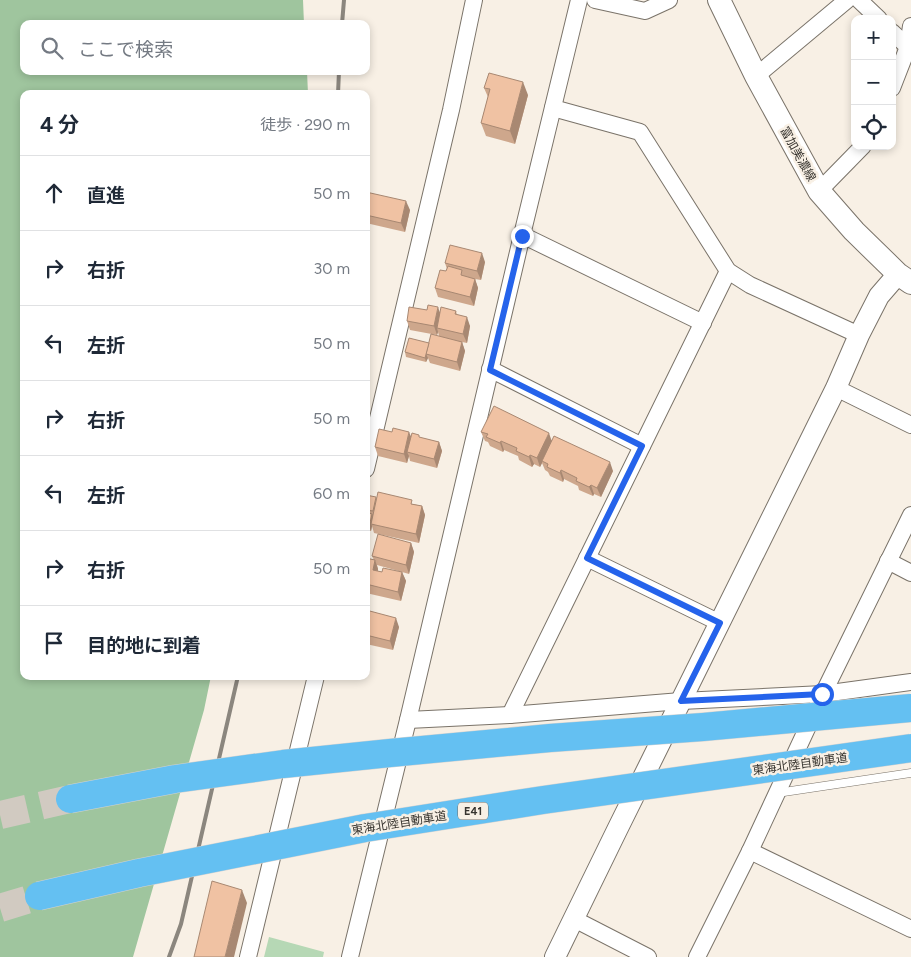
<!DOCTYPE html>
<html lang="ja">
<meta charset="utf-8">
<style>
:root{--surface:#fff;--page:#f2f2f3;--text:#1f2937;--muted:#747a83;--line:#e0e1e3}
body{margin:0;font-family:Figtree,"Noto Sans JP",sans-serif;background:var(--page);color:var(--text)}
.controls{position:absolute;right:15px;top:15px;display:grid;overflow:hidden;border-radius:10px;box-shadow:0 2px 8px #0003}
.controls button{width:45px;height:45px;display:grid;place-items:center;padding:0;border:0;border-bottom:1px solid var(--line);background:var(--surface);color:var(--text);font:25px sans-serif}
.stop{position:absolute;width:15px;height:15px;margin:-11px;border:4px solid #2563eb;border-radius:50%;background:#fff}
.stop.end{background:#2563eb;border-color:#fff;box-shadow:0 1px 5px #0008}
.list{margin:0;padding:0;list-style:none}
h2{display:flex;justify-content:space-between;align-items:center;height:65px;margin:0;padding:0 20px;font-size:21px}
h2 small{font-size:16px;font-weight:400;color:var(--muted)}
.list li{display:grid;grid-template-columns:32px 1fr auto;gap:15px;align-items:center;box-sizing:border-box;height:75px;padding:0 20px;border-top:1px solid var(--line)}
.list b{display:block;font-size:19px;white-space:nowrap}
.list em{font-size:16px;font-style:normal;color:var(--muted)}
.icon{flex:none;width:28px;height:28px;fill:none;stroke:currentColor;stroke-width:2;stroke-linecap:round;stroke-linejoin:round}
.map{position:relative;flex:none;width:911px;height:957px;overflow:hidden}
.search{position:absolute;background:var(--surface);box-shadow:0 2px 8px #0003;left:20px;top:20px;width:350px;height:55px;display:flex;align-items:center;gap:12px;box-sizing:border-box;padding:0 18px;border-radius:10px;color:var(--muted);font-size:19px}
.panel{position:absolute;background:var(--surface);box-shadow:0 2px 8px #0003;left:20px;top:90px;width:350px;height:590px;border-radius:10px}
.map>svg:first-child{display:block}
</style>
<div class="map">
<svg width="911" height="957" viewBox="0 0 911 957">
<rect width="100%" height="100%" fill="#f8f0e5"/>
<!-- green -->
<polygon fill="#b6d8b5" points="269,937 324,952 323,957 264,957"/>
<!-- forest -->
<polygon fill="#9fc59e" points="0,0 303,0 304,24 24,24 24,71 307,71 308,94 24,94 24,676 211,676 204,710 133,957 0,957"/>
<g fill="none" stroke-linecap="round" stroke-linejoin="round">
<!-- motorway-tunnel -->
<g stroke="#d1cac1" stroke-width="28" stroke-dasharray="28 14" stroke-linecap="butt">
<polyline points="0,815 70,799"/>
<polyline points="0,908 39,896"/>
</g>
<!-- service casing -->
<g stroke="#7a7369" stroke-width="9">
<polyline id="service" points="777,793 911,773"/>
</g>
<!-- minor casing -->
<g stroke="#7a7369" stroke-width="18">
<g id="minor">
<polyline points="595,0 645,11 669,0"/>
<polyline points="859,0 879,19"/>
<polyline points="892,32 908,47"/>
<polyline points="756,76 847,0"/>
<polyline points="892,88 908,47 911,26"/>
<polyline points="553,108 640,132 728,271 750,285 859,335"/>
<polyline points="819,191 863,146"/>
<polyline points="522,235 703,323"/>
<polyline points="490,369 642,446"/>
<polyline points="836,388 911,425"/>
<polyline points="366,469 451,110 474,0"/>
<polyline points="587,558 720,623"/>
<polyline points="888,561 911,573"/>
<polyline points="510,715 728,271"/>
<polyline points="408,720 510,715 681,701 823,694 911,682"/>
<polyline points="750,851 911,929"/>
<polyline points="574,919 648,957"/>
<polyline points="248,957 316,676"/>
<polyline points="350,957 408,720 522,235 579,0"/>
<polyline points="697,957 750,851 823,694 911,515"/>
</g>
</g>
<!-- tertiary casing -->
<g stroke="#7a7369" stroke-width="22">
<polyline id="tertiary" points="555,957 618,828 836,388 859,335 879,296 898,274"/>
</g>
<!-- secondary casing -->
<g stroke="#7a7369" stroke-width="24">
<polyline id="secondary" points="719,0 756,76 819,191 854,231 898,274 911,283"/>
</g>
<!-- service -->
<use href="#service" stroke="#fff" stroke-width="8"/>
<!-- minor -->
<use href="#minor" stroke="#fff" stroke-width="16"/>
<!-- tertiary -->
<use href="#tertiary" stroke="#fff" stroke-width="20"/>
<!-- secondary -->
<use href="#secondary" stroke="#fff" stroke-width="22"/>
<!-- rail -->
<g stroke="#8b867e" stroke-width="4">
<polyline points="342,24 344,0"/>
<polyline points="338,94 339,71"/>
<polyline points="169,957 181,924 238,676"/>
</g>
<!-- motorway-bridge casing -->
<g stroke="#d3d2d1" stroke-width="29" stroke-linecap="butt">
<g id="motorway-bridge">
<polyline points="70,799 175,779 283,764 390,753 550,738 703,727 911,708"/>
<polyline points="39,896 139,873 365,828 543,800 911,748"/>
</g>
</g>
<!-- motorway-bridge -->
<use href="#motorway-bridge" stroke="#64c0f2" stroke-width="28"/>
</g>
<!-- wall -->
<g fill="#cea78c" fill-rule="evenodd">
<polygon points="484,88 528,95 515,144 486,136 481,123 488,97"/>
<polygon points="366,192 410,210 405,232 366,223"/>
<polygon points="485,262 481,280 475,279 478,288 474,306 438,297 435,288 446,271 447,269 445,263"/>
<polygon points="456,311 457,315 470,326 467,343 462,342 465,351 460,371 430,363 428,358 426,362 406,357 405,352 429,343 439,336 438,332 437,335 410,330 407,321 440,312"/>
<polygon points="481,432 552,440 613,471 601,497 594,494 593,496 579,490 578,486 564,479 563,482 550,476 548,472 545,470 542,463 540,467 534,464 532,467 519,460 518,456 504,450 503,452 490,446 488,442 485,441"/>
<polygon points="411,436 439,442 442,451 437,468 410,461 409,456 407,463 378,456 375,447"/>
<polygon points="366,495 377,499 413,504 422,506 425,515 419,543 374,533 372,526 371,531 366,530"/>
<path d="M411,543L414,552L409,574L402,572L406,581L401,601L366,593V545L368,550L366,558L374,560L372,556ZM377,565L402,572H382L378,571V569Z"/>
<polygon points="366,610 399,627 393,650 366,644"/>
</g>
<!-- shaded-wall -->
<g fill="#a88872">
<polygon points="523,82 528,95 515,144 510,131"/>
<polygon points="406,201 410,210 405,232 401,223"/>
<polygon points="482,253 485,262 481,280 477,271"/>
<polygon points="475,279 478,288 474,306 470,297"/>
<polygon points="438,307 441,316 437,328 438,332 437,335 434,326"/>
<polygon points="467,317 470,326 467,343 463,334"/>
<polygon points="462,342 465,351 460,371 457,362"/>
<polygon points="429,343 426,354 428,358 426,362 425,358"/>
<polygon points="409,432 413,441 407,452 409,456 407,463 404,454"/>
<polygon points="549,433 552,442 542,461 542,463 540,467 537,458"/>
<polygon points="501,441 504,450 503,452 500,443"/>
<polygon points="439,442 442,451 437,468 434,459"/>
<polygon points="530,455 534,464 532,467 529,457"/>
<polygon points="610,462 613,471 601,497 597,488"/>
<polygon points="561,470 564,479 563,482 560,473"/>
<polygon points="591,485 594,494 593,496 589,487"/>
<polygon points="422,506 425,515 419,543 416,534"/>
<polygon points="372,514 374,518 371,524 372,526 371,531 369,527"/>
<polygon points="411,543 414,552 409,574 406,565"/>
<polygon points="367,545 368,550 366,558 366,547"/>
<polygon points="375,560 378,569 376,579 373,570"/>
<polygon points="402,572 406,581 401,601 398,592"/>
<polygon points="396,618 399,627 393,650 390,641"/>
<polygon points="242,890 247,903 234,957 225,957"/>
</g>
<!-- building -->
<g fill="#f0c2a3" stroke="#a88872">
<polygon points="489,73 523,82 510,131 481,123 490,89 484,88"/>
<polygon points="366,192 406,201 401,223 366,215"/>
<polygon points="450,245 482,253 477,271 445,263"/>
<polygon points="448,266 462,270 461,275 475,279 470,297 435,288 440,270 446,271"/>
<polygon points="428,305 438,307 434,326 407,321 409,307 427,310"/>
<polygon points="441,307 456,311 455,314 467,317 463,334 437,328"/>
<polygon points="431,334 462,342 457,362 426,354"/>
<polygon points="409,338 429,343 425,358 405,352"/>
<polygon points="494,406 549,433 537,458 530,455 529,457 516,451 517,448 501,441 500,443 486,437 488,434 481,432"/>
<polygon points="393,428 409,432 404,454 375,447 379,429 392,432"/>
<polygon points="412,433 419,435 419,437 439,442 434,459 407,452"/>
<polygon points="554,436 610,462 597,488 591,485 589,487 576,481 577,478 561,470 560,473 547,467 548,464 542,461"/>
<polygon points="378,492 412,500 411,504 422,506 416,534 371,524"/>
<polygon points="366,495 376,497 373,511 366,510"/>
<polygon points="366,512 372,514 369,527 366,526"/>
<polygon points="378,534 411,543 406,565 372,556"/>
<polygon points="366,558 375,560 373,570 382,572 383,568 402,572 398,592 366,584"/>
<polygon points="366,610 396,618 390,641 366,635"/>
<polygon points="212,881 242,890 225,957 194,957"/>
</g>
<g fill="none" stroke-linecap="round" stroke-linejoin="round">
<!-- route -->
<polyline stroke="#2563eb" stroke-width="6" points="522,236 490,370 642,446 587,558 720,623 681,701 822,694"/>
</g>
<g text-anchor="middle" stroke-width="5" stroke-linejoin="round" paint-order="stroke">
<!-- shield labels -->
<rect fill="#f8f0e5" stroke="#716c66" stroke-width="1" x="458" y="802.5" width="30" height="17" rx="4"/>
<g font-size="11" font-weight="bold" fill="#37342f">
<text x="473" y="815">E41</text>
</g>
<!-- street labels -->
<g font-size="12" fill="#37342f" stroke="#f8f0e5">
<text transform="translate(798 154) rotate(61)" y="4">富加美濃線</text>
<text transform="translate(800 764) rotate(-8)" y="4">東海北陸自動車道</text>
<text transform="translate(399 823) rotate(-9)" y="4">東海北陸自動車道</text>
</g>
</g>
</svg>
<div class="controls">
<button>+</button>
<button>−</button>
<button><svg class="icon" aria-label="locate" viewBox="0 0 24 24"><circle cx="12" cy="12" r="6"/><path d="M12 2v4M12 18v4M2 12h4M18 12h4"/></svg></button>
</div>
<div class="stop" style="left:822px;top:694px"></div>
<div class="stop end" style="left:522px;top:236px"></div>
<div class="search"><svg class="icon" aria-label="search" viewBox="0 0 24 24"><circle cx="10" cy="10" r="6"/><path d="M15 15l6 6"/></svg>ここで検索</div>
<section class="panel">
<h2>4 分<small>徒歩 · 290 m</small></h2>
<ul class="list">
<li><svg class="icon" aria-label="ahead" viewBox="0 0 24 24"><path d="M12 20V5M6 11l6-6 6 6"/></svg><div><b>直進</b></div><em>50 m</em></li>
<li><svg class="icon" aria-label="right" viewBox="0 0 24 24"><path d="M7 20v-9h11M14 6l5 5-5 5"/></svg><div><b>右折</b></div><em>30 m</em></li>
<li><svg class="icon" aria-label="left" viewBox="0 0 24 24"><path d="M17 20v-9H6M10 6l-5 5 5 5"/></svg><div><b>左折</b></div><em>50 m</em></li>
<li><svg class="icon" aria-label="right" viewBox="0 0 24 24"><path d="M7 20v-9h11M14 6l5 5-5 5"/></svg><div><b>右折</b></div><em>50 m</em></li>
<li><svg class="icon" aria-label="left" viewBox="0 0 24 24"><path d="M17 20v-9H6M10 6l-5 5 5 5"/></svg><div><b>左折</b></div><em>60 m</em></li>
<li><svg class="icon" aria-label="right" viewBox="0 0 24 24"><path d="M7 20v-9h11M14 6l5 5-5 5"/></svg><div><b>右折</b></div><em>50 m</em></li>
<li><svg class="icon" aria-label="arrive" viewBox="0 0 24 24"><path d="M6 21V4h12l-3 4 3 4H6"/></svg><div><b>目的地に到着</b></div></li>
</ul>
</section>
</div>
